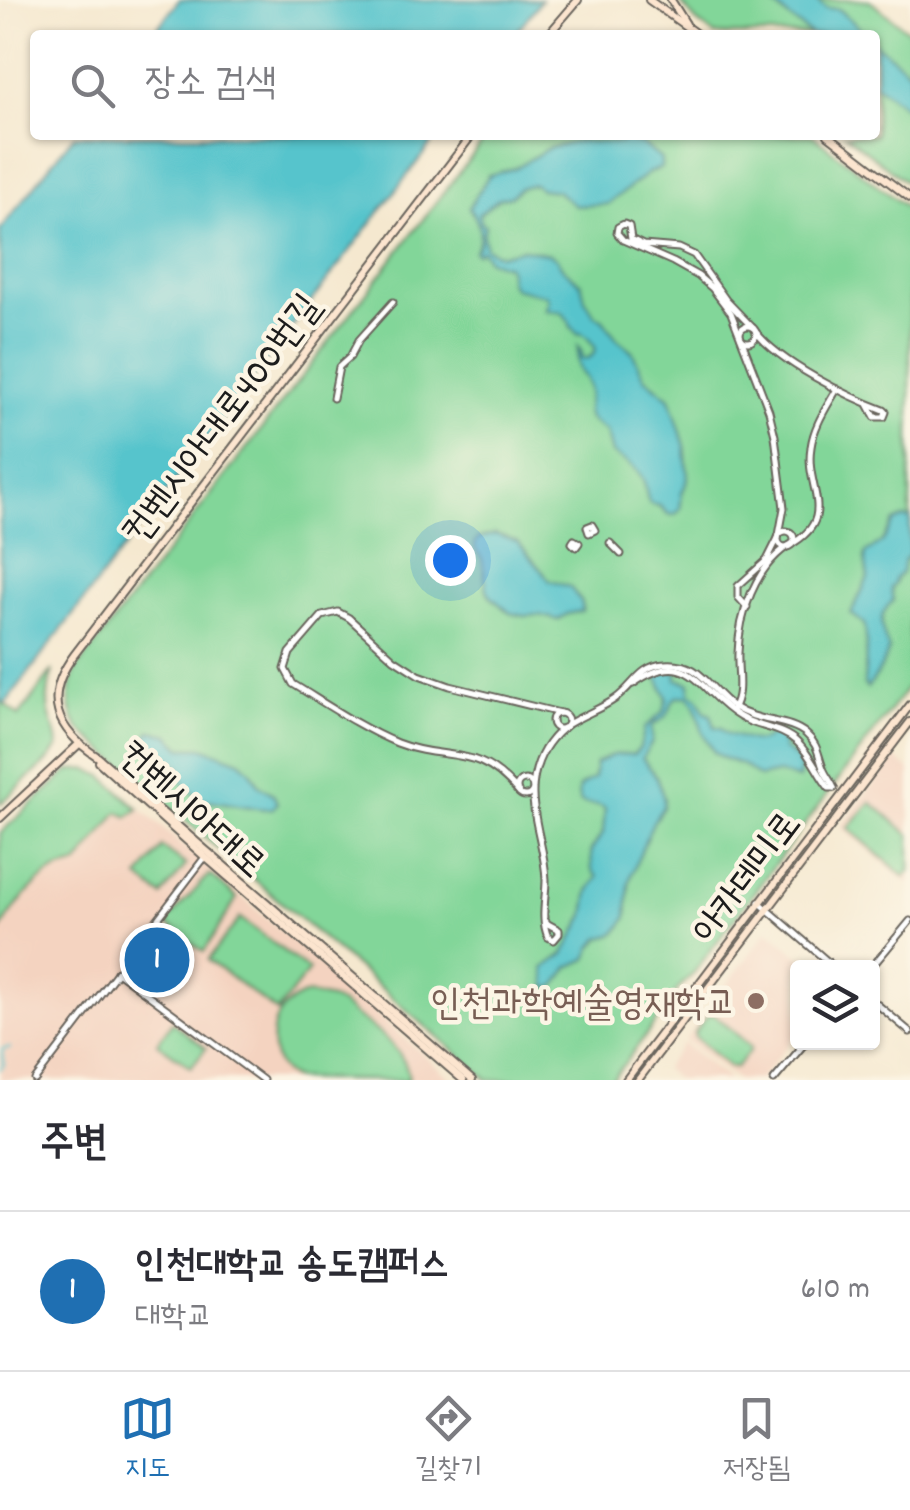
<!DOCTYPE html>
<html lang="ko">
<meta charset="utf-8">
<style>
:root{--surface:#fff;--page:#f7f7f7;--text:#2b2b33;--muted:#7c7c81;--line:#e1e1e2;--accent:#1f6fb2}
body{margin:0;font-family:Dekko,"Poor Story",sans-serif;background:var(--page);color:var(--text)}
.controls{position:absolute;right:30px;bottom:30px;display:grid;overflow:hidden;border-radius:10px;box-shadow:0 2px 8px #0004}
.controls button{width:90px;height:90px;display:grid;place-items:center;padding:0;border:0;border-bottom:2px solid var(--line);background:var(--surface);color:var(--text);font:50px sans-serif}
.you{position:absolute;left:450px;top:560px;width:35px;height:35px;margin:-25px;border:8px solid #fff;border-radius:50%;background:#1a73e8;box-shadow:0 0 0 15px #1a73e833}
.badge{display:grid;place-items:center;width:65px;height:65px;border-radius:50%;background:var(--accent);color:#fff;font-size:32px;font-weight:700}
.pin{position:absolute;translate:-50% -50%;border:5px solid #fff;box-shadow:0 2px 10px #0006}
.list{margin:0;padding:0;list-style:none}
h2{display:flex;justify-content:space-between;align-items:center;height:130px;margin:0;padding:0 40px;font-size:42px}
h2 small{font-size:32px;font-weight:400;color:var(--muted)}
.list li{display:grid;grid-template-columns:65px 1fr auto;gap:30px;align-items:center;box-sizing:border-box;height:160px;padding:0 40px;border-top:2px solid var(--line)}
.list b{display:block;font-size:38px;white-space:nowrap}
.list p{margin:0;font-size:32px;white-space:nowrap;color:var(--muted)}
.list em{font-size:32px;font-style:normal;color:var(--muted)}
.icon{flex:none;width:55px;height:55px;fill:none;stroke:currentColor;stroke-width:2;stroke-linecap:round;stroke-linejoin:round}
.map{position:relative;flex:none;width:910px;height:1080px;overflow:hidden}
.search{position:absolute;background:var(--surface);box-shadow:0 2px 8px #0004;left:30px;right:30px;top:30px;height:110px;display:flex;align-items:center;gap:25px;box-sizing:border-box;padding:0 35px;border-radius:10px;color:var(--muted);font-size:38px}
.sheet{height:290px;background:var(--surface)}
nav{display:flex;justify-content:space-around;align-items:center;box-sizing:border-box;height:140px;border-top:2px solid var(--line);background:var(--surface);font-size:28px;color:var(--muted)}
nav a{display:grid;justify-items:center;gap:5px}
nav .on{color:var(--accent)}
.map>svg:first-child{display:block}
</style>
<div class="map">
<svg width="910" height="1080" viewBox="0 0 910 1080">
<rect width="100%" height="100%" fill="#fcf5e5"/>
<filter id="ink" filterUnits="userSpaceOnUse"><feTurbulence type="fractalNoise" baseFrequency=".01" numOctaves="2"/><feDisplacementMap in="SourceGraphic" scale="20" xChannelSelector="R" yChannelSelector="G"/><feConvolveMatrix kernelMatrix="1 2 1 2 8 2 1 2 1" color-interpolation-filters="sRGB"/></filter>
<filter id="wash" filterUnits="userSpaceOnUse"><feTurbulence type="fractalNoise" baseFrequency=".0048" numOctaves="4" result="noise"/><feDisplacementMap in="SourceGraphic" scale="40" xChannelSelector="R" yChannelSelector="G"/><feGaussianBlur stdDeviation="2.25" result="paint"/><feColorMatrix in="noise" values="0 0 0 0 0 0 0 0 0 0 0 0 0 0 0 0 0 1.4 0 .05"/><feComposite in="paint" operator="in"/></filter>
<g filter="url(#wash)">
<rect width="100%" height="100%" fill="#f5e8cf"/>
<!-- built -->
<g fill="#f4d3c0">
<polygon points="894,757 910,770 910,885 841,827"/>
<polygon points="87,769 103,776 452,1080 0,1080 0,833 65,774 70,770"/>
<polygon points="768,930 813,967 798,968 797,1034 759,1080 738,1080 685,1040"/>
<polygon points="683,1043 729,1080 678,1080 664,1069"/>
</g>
<!-- green -->
<g fill="#82d699" stroke="#4f795a" stroke-width="2.5">
<polygon points="678,0 869,0 910,32 910,185 845,135 875,135 875,35 714,35 696,21"/>
<path d="M488,135H812L910,210V684L693,974C675,989 666,1008 652,1027C639,1045 625,1062 612,1080H488L79,729C66,709 68,692 75,671Z"/>
<path d="M53,670C48,687 45,704 52,722C55,731 58,737 58,747L47,762L0,804V700L19,716Z"/>
<path d="M87,769L103,776L139,809L128,817L118,812L78,864C70,868 62,867 55,871C30,885 14,908 0,931V833L65,774L71,770Z"/>
<polygon points="871,802 910,835 910,871 905,877 848,828"/>
<polygon points="162,847 186,865 162,896 139,878"/>
<polygon points="210,874 237,898 204,952 165,923"/>
<polygon points="240,918 309,970 277,1012 208,960"/>
<path d="M307,994L331,999L341,1004C366,1025 407,1045 409,1080C389,1080 305,1080 293,1078C274,1069 271,1050 273,1032C274,1013 290,999 307,994Z"/>
<polygon points="709,1014 715,1015 750,1046 750,1051 736,1067 729,1067 695,1037 694,1032"/>
<polygon points="172,1022 206,1048 191,1067 157,1043"/>
</g>
<!-- water -->
<g fill="#57c4cc" stroke="#3a7074" stroke-width="2.5">
<polygon points="179,0 541,0 514,35 152,35"/>
<polygon points="767,0 816,0 826,8 839,9 867,35 811,35"/>
<polygon points="875,43 910,72 910,111 875,84"/>
<polygon points="74,135 438,135 5,704 0,700 0,230"/>
<path d="M627,140L642,144L661,159V168L648,173L608,204L575,206L557,191L541,189L534,184L519,188L511,196L498,199L479,214L481,222L485,225L483,237L486,248L499,255L523,249L549,254L556,258L563,269L581,283L585,300L594,314L603,320L617,339L632,351L645,378L670,398L685,446L688,479L682,493L680,510L674,515L668,514L660,506L650,504C645,495 647,488 643,480C637,466 623,461 612,453L606,431C570,411 598,405 586,379C585,377 583,375 581,372C576,364 578,356 578,347L582,353L581,359C589,359 595,356 595,347L587,337L581,333L578,334L571,327L569,321L562,312L545,310L549,301L546,295L514,288L510,282L508,266L488,260L482,250L476,253L474,251C485,238 479,220 469,208L489,175L515,168L549,148L579,141L618,143Z"/>
<path d="M903,518H910V555L904,560L902,572L895,579V583L891,588L893,601C875,616 882,631 889,650C883,663 877,678 867,688L864,684C865,674 868,629 864,624C863,623 852,614 851,614L868,578L865,559L866,553L882,542L894,522Z"/>
<polygon points="495,534 518,542 550,581 570,587 582,603 582,611 567,614 558,620 539,615 524,616 510,613 491,597 487,590 482,559 475,549 475,543 479,538"/>
<path d="M669,671L677,672V679L690,683V693L698,698L705,713L711,715L715,727L721,728C727,736 731,734 742,738C756,742 760,744 773,734L781,738L784,750C796,756 803,765 799,779L778,773L759,777L743,765L723,758L714,752L703,733L695,705L688,696C665,695 676,708 664,718C660,721 655,723 652,726V742L642,758L656,776L664,799L663,807L653,822L632,873L629,883L627,917L619,930L612,935L601,938L593,946L587,959L569,967L557,985L549,988L547,987L544,968L564,954L585,915L589,891L598,877L592,870L591,850L603,833L605,808C592,799 575,813 579,787L594,778L596,763L613,755L634,754L640,748L645,728L664,711L666,702L667,697L656,674Z"/>
<polygon points="151,731 169,735 182,748 205,748 240,761 250,770 259,785 273,794 277,803 273,808 263,809 201,799 183,783 180,766 152,746 147,736"/>
</g>
<g fill="none" stroke-linecap="round" stroke-linejoin="round">
<!-- stream -->
<polyline stroke="#57c4cc" stroke-width="2.5" points="0,1069 4,1064 2,1049 10,1048"/>
</g>
</g>
<g filter="url(#ink)">
<g fill="none" stroke-linecap="round" stroke-linejoin="round">
<!-- street casing -->
<g stroke="#68635b" stroke-width="9">
<g id="street">
<circle cx="748" cy="334" r="8"/>
<polyline points="752,327 726,300 694,255 679,248 643,245 631,239 629,226 624,224 618,227 617,233 623,240 673,262 698,276 712,288 731,313 769,411 775,436 784,508 779,535"/>
<path d="M756,332C780,363 847,396 884,410L886,412L884,417H875L868,404"/>
<polyline points="333,398 339,367 350,357 359,340 393,302"/>
<polygon points="592,525 595,530 589,533 587,527"/>
<circle cx="786" cy="539" r="8"/>
<polygon points="574,540 579,543 576,547 572,543"/>
<polyline points="610,543 621,554"/>
<path d="M790,545C840,517 804,488 811,447C814,425 827,407 837,389"/>
<polyline points="747,607 738,597 738,586 767,560 778,538"/>
<path d="M633,684C691,643 699,694 740,717C758,728 781,727 797,742C811,755 817,773 829,788H834"/>
<path d="M733,709C743,691 737,674 738,653C739,615 755,568 788,546"/>
<circle cx="560" cy="721" r="8"/>
<path d="M567,725C582,715 601,709 615,699C634,686 639,666 664,664C702,660 709,691 734,707C758,723 789,719 806,734C818,744 818,755 823,768C826,776 831,781 834,788"/>
<circle cx="525" cy="788" r="8"/>
<path d="M533,787C535,763 544,744 563,728"/>
<path d="M533,790C532,821 545,848 546,880C546,899 540,919 548,937L554,940L559,934V930L548,924L544,919"/>
<path d="M518,792C477,742 448,763 397,743C361,728 326,704 293,684L285,669L290,653L322,616L338,612L349,618L394,659L419,675L450,686L560,713"/>
<polyline points="759,902 835,968"/>
<polyline points="871,968 910,921"/>
<polyline points="117,972 263,1080"/>
<polyline points="872,1000 910,1032"/>
<polyline points="35,1080 205,857"/>
<polyline points="774,1080 806,1042"/>
</g>
</g>
<!-- secondary casing -->
<g stroke="#68635b" stroke-width="10">
<g id="secondary">
<polyline points="649,0 698,35"/>
<polyline points="671,0 686,24"/>
<polyline points="548,35 578,0"/>
<path d="M472,135L74,655C42,698 56,730 98,757L472,1080"/>
<polyline points="828,135 910,198"/>
<polyline points="99,762 205,857 463,1080"/>
<polyline points="0,818 79,744"/>
<polyline points="626,1080 910,705"/>
<polyline points="638,1080 910,722"/>
</g>
</g>
<!-- street -->
<use href="#street" stroke="#fff" stroke-width="5"/>
<!-- secondary -->
<use href="#secondary" stroke="#fce5cf" stroke-width="6"/>
</g>
</g>
<!-- markers -->
<circle fill="#8d6e63" stroke="#fcf5e5" stroke-width="4" cx="756" cy="1001" r="10"/>
<g text-anchor="middle" stroke-width="9" stroke-linejoin="round" paint-order="stroke">
<!-- street labels -->
<g font-size="38" fill="#1c1c1c" stroke="#fcf5e5">
<text transform="translate(220 418) rotate(-53)" y="13">컨벤시아대로400번길</text>
<text transform="translate(193 808) rotate(42)" y="13">컨벤시아대로</text>
<text transform="translate(745 876) rotate(-53)" y="13">아카데미로</text>
</g>
<!-- education labels -->
<g font-size="38" fill="#785e54" stroke="#fcf5e5" text-anchor="end">
<text x="736" y="1014">인천과학예술영재학교</text>
</g>
</g>
</svg>
<div class="controls">
<button><svg class="icon" aria-label="layers" viewBox="0 0 24 24"><path d="M12 4l9 5-9 5-9-5zM3 14l9 5 9-5"/></svg></button>
</div>
<div class="you"></div>
<div class="pin badge" style="left:157px;top:960px">1</div>
<div class="search"><svg class="icon" aria-label="search" viewBox="0 0 24 24"><circle cx="10" cy="10" r="6"/><path d="M15 15l6 6"/></svg>장소 검색</div>
</div>
<section class="sheet">
<h2>주변<small></small></h2>
<ul class="list">
<li><span class="badge">1</span><div><b>인천대학교 송도캠퍼스</b><p>대학교</p></div><em>610 m</em></li>
</ul>
</section>
<nav>
<a class="on"><svg class="icon" aria-label="map" viewBox="0 0 24 24"><path d="M3 6l6-2 6 2 6-2v14l-6 2-6-2-6 2zM9 4v14M15 6v14"/></svg>지도</a>
<a><svg class="icon" aria-label="directions" viewBox="0 0 24 24"><path d="M12 3l9 9-9 9-9-9zM9 14v-3h6M13 9l2 2-2 2"/></svg>길찾기</a>
<a><svg class="icon" aria-label="saved" viewBox="0 0 24 24"><path d="M7 4h10v16l-5-4-5 4z"/></svg>저장됨</a>
</nav>
